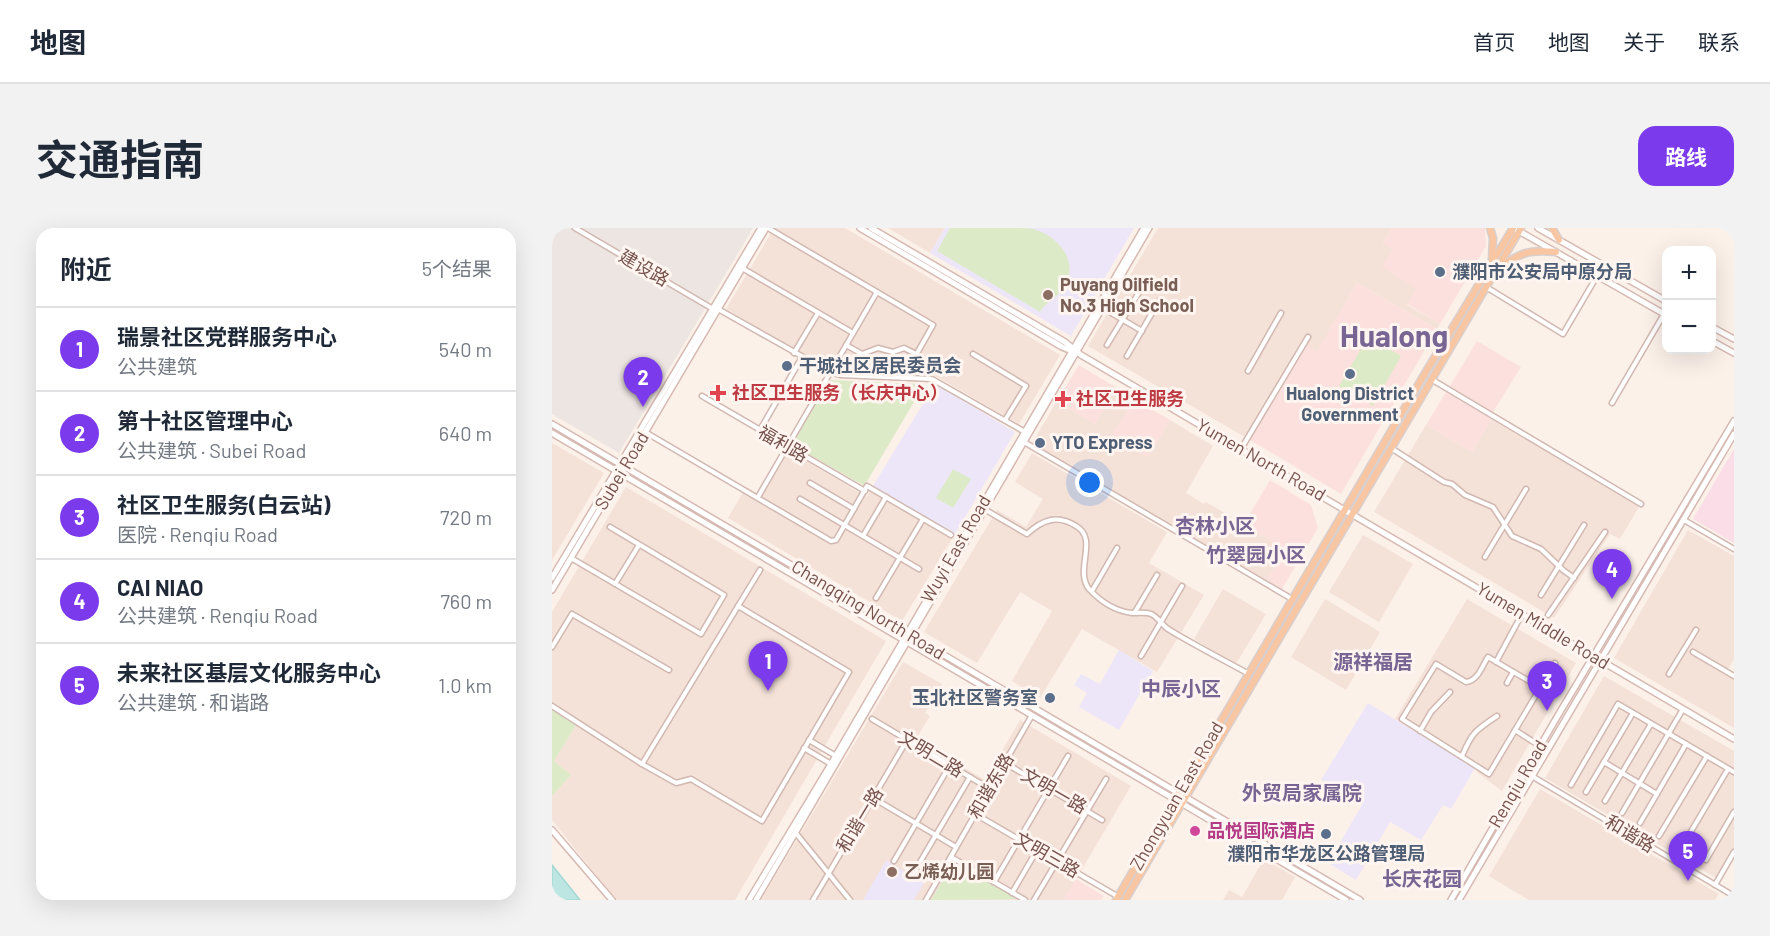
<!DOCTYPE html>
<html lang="zh">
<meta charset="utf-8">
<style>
:root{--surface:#fff;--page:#f2f2f3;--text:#1f2937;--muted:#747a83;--line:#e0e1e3;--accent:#7c3aed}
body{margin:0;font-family:Barlow,"Noto Sans SC",sans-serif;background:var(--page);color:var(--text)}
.controls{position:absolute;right:18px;top:18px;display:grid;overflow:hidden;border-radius:12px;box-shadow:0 6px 24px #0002}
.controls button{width:54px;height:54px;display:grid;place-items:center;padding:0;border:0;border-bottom:2px solid var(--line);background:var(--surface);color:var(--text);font:30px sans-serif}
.you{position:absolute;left:538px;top:255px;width:21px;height:21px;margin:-15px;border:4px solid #fff;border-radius:50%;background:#1a73e8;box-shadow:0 0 0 9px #1a73e833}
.badge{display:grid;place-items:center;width:39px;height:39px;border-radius:50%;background:var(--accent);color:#fff;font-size:20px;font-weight:700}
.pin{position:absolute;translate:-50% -50px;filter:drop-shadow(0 2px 3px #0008)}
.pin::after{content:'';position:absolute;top:32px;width:21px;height:18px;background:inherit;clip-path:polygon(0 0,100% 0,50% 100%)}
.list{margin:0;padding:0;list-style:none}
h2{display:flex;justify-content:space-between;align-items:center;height:78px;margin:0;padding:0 24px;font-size:26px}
h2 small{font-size:20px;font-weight:400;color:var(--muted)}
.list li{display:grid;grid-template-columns:39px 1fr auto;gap:18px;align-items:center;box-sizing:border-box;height:84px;padding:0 24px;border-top:2px solid var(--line)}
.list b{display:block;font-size:22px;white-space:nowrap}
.list p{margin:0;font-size:20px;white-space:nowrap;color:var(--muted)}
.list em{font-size:20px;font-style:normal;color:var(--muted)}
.map{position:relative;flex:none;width:1182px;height:672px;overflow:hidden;border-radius:18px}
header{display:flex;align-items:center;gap:36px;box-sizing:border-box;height:84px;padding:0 30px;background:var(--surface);border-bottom:2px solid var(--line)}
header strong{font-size:28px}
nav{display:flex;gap:33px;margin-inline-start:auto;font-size:21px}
.intro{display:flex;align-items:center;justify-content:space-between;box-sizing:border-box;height:144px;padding:0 36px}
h1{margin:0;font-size:42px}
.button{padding:15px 27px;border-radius:18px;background:var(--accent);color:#fff;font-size:21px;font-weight:700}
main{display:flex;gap:36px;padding:0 36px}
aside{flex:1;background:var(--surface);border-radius:18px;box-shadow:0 6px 24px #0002}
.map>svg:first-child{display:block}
</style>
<header>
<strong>地图</strong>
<nav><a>首页</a><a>地图</a><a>关于</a><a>联系</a></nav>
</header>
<div class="intro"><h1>交通指南</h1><a class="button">路线</a></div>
<main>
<aside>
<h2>附近<small>5个结果</small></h2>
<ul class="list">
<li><span class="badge">1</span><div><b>瑞景社区党群服务中心</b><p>公共建筑</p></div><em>540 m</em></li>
<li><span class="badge">2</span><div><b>第十社区管理中心</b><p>公共建筑 · Subei Road</p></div><em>640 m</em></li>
<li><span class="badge">3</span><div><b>社区卫生服务(白云站)</b><p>医院 · Renqiu Road</p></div><em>720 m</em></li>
<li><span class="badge">4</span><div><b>CAI NIAO</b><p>公共建筑 · Renqiu Road</p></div><em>760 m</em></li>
<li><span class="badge">5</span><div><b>未来社区基层文化服务中心</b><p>公共建筑 · 和谐路</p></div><em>1.0 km</em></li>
</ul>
</aside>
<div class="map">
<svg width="1182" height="672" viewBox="0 0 1182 672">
<rect width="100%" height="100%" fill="#fcf1e9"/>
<!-- residential -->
<g fill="#f4e1d8">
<polygon points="222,0 293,0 508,127 467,196 382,147 289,144 276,140 174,81"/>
<polygon points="336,0 393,0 378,25"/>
<polygon points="606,0 840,0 831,15 841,21 865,60 855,77 888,96 885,101 805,55 765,124 754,118 698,212 536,118"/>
<polygon points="565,160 582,171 560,208 596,229 618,192 661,218 634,265 652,276 654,274 734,321 715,352 480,215 505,173 543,196"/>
<polygon points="940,191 1087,279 1068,311 1058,306 1002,390 822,284 874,197 920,224"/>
<polygon points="0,215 52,245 0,332"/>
<polygon points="237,223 315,269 321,258 403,306 350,393 176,290 194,259 210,268"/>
<polygon points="480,225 615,304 597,335 652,367 605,444 530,401 488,470 460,453 500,383 468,364 425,435 372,404 445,282 474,299 491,271 463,254"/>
<polygon points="74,259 334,413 183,672 64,672 0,592 0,568 19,547 2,533 24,497 0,482 0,384"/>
<polygon points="1136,302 1182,328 1182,431 1176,441 1182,444 1182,500 1062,430"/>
<polygon points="811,307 861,336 827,394 777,364"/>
<polygon points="671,361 714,386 684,436 642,411"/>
<polygon points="773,371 828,404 794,462 739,429"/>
<polygon points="915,371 1024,435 950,563 926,545 923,540 843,491"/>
<polygon points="351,434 390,456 373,485 378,488 364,511 433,552 468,492 579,558 512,672 209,672"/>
<polygon points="1052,448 1182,523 1182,623 1166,651 993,550"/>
<polygon points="988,561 1167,666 1163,672 977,672 937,648"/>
<polygon points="712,631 743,649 730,672 671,672 677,662 690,669"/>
</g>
<!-- commercial -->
<g fill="#fce0dd">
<polygon points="840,0 933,0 934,18 888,96 855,76 864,60 830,39 841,21 831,15"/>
<polygon points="805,55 885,101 789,266 698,212 754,117 765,123"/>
<polygon points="925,113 969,139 941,184 898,158"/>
<polygon points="527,137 565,160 543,196 505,173"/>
<polygon points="894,164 940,191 920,224 874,197"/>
<polygon points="582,171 618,192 596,229 560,207"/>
<polygon points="718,252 759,277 766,300 730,361 715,352 734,321 692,296"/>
<polygon points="524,651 552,668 549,672 512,672"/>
</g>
<!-- industrial -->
<polygon fill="#ede5e2" points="0,0 201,0 67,225 0,186"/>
<!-- education -->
<g fill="#ede6f9">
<polygon points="393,0 582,0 519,108 378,25"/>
<polygon points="383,156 463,204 403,306 321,258"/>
<polygon points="567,422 601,443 567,502 527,479 535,465 522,457 529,446 548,456"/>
<polygon points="816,475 923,540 899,581 891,577 869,612 838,594 804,652 776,635 810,577 769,552"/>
<polygon points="334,632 372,655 362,672 311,672"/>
</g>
<!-- medical -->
<polygon fill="#fadde7" points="1182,221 1182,315 1141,291"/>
<!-- green -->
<g fill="#ddeac7">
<path d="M398,0C418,0 439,0 459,0C466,0 476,0 482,1C504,8 525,29 515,54C510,68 495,72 488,84L385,23Z"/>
<polygon points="816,109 849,128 821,178 787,158"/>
<polygon points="277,152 368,156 369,162 314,255 311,257 240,217"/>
<polygon points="401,241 419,251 401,280 384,270"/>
<polygon points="0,482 24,497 2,533 19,547 0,568"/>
<polygon points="402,634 404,635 469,671 379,672"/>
</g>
<!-- water -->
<polygon fill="#bde6e3" stroke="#a4d8d4" stroke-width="1.5" points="0,637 28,672 3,672 0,669"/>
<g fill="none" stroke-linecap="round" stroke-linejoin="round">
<!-- street casing -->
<g stroke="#d1b8b1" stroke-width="7">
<g id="street">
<polyline points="23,0 161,81"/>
<polyline points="216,0 381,97 351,150"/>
<polyline points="190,40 301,105"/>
<polyline points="934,59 1011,106 1045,48"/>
<polyline points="551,80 590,103"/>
<polyline points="166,81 278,144 288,147 380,151 473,204"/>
<polyline points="294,117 310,126 326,120 341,124 352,120 364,126"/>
<polyline points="555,117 589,61"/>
<polyline points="242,125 266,85"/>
<polyline points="421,126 474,158 453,192"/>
<polyline points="575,128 607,73"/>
<polyline points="696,143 729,85"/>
<polyline points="879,151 1089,276"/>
<polyline points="150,168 313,263"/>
<polyline points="1060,175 1112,86"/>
<polyline points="208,202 250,129"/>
<polyline points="93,204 279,313 284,312 315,258 399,307"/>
<polyline points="472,214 740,371"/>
<polyline points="839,220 892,254 900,256 913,267 941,279 960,308 989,321 1011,342 1022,350"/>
<polyline points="689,221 756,109"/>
<polyline points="258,255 302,281"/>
<polyline points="206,269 325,64"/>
<polyline points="248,271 367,341"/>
<path d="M432,281L475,306C490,292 505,286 524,298C547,311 522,342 537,361C549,374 563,383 580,385C586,385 593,384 599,386C606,389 610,397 616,401C642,417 670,431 697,446"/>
<polyline points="1132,292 1182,321"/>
<polyline points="311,308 334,269"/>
<polyline points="933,329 974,261"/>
<polyline points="19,330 149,406 172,367 58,299"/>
<polyline points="63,356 87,317"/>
<polyline points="540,363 565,320"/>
<polyline points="989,367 1032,297"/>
<polyline points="324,370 371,291"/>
<polyline points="583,384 605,347"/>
<polyline points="996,387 1053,304"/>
<polyline points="0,419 20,386 117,442"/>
<polyline points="1141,424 1182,448"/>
<polyline points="589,428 630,358"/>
<polyline points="944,434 970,386"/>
<polyline points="1117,446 1144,402"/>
<polyline points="955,455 961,444"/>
<path d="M989,460L936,429C930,438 926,453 914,454L884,436L850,491L937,546L1003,435"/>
<polyline points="0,478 90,536 124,555 139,551 210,593 297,444 186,378"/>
<polyline points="320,491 438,561"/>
<polyline points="963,502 988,518"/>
<polyline points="868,503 879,484 898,464"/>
<polyline points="257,512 284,528"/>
<polyline points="252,520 279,536"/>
<path d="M910,528C920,504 924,502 945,488"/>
<polyline points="1052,534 1105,566"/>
<polyline points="453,535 550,592"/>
<polyline points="90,536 208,342"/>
<polyline points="973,544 1182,668"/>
<polyline points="1019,557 1066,476 1182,544"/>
<polyline points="1034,564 1081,485"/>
<polyline points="321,570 404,619"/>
<polyline points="1053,573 1099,496"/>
<polyline points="1070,585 1131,481"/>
<polyline points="423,586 565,668"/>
<polyline points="1088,595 1134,516"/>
<polyline points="243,604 298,672"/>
<polyline points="1107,608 1155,528"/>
<polyline points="1131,617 1176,541"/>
<polyline points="399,629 473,672"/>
<polyline points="1154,632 1182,584"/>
<polyline points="342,633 398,537"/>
<polyline points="361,646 418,549"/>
<polyline points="442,654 516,528"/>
<polyline points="1163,657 1182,624"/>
<polyline points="460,665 485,622"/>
<polyline points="261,672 355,512"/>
<polyline points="374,672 480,487"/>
<polyline points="482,672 554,551"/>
</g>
</g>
<!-- secondary casing -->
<g stroke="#d6b9b1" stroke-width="8">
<g id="secondary">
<polyline points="308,0 510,119 520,123"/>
<polyline points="319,0 513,114 529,127 1182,511"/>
<polyline points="986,0 1114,73"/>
<polyline points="965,2 1114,87"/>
<polyline points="1160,99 1182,111"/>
<polyline points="1160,113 1182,125"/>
<polyline points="0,196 808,672"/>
<polyline points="0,205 794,672"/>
<polyline points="0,350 209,0"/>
<polyline points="0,362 214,0"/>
<polyline points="0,602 60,672"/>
<polyline points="197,672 279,536 592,0"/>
<polyline points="204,672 597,0"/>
<polyline points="899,672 1005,489 1182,193"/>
<polyline points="907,672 1182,206"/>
</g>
</g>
<!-- primary casing -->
<g stroke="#d9cfcd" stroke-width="9">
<g id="primary">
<polyline points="938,0 941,10 940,32"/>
<polyline points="1000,0 1007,12"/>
<path d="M946,41C968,25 976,21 1004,24"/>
<polyline points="564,672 872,147 961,0"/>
<polyline points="573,672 969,0"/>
</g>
</g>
<!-- street -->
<use href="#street" stroke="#fff" stroke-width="4"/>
<!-- secondary -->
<use href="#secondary" stroke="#fff" stroke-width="5"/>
<!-- primary -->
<use href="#primary" stroke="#f9c6a3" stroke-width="6"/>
</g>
<!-- markers -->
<g fill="#5c6f8a" stroke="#fff5f0" stroke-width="2">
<circle cx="888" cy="44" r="6"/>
<circle cx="235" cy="138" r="6"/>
<circle cx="798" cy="146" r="6"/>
<circle cx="488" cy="215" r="6"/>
<circle cx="498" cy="470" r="6"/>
<circle cx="774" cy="606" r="6"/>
</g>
<g fill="#8d6e63" stroke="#fff5f0" stroke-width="2">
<circle cx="496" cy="67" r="6"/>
<circle cx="340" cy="644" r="6"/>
</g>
<g fill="#e0444e" stroke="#fff5f0" stroke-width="2">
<path d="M163 156h6v6h6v6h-6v6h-6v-6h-6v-6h6z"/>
<path d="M508 162h6v6h6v6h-6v6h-6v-6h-6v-6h6z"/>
</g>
<circle fill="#d1479c" stroke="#fff5f0" stroke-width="2" cx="643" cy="603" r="6"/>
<g text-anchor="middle" stroke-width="6" stroke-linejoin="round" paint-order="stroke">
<!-- street labels -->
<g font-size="18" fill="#77524d" stroke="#fff5f0">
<text transform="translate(92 40) rotate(30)" y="6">建设路</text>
<text transform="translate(231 216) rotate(30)" y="6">福利路</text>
<text transform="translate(709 232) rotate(30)" y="6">Yumen North Road</text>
<text transform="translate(70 243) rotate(-59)" y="6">Subei Road</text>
<text transform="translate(404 321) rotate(-60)" y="6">Wuyi East Road</text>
<text transform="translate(316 382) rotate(31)" y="6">Changqing North Road</text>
<text transform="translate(991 398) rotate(31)" y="6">Yumen Middle Road</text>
<text transform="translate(379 526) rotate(31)" y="6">文明二路</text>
<text transform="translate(966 556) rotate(-60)" y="6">Renqiu Road</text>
<text transform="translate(439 558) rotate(-60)" y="6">和谐东路</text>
<text transform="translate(502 563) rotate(30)" y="6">文明一路</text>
<text transform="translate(625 568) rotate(-60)" y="6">Zhongyuan East Road</text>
<text transform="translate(308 592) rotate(-59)" y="6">和谐一路</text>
<text transform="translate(1078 606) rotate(31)" y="6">和谐路</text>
<text transform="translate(495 627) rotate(30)" y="6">文明三路</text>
</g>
<!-- service labels -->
<g font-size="18" font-weight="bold" fill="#4e5e75" stroke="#fff5f0" text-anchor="start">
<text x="900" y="50">濮阳市公安局中原分局</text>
<text x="247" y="144">干城社区居民委员会</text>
<text x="798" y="172" text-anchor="middle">Hualong District<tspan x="798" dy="21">Government</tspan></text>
<text x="500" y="221">YTO Express</text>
<text x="486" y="476" text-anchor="end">玉北社区警务室</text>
<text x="774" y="632" text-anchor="middle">濮阳市华龙区公路管理局</text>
</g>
<!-- education labels -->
<g font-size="18" font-weight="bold" fill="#785e54" stroke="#fff5f0" text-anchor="start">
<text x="508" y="63">Puyang Oilfield<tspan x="508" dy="21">No.3 High School</tspan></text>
<text x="352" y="650">乙烯幼儿园</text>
</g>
<!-- health labels -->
<g font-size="18" font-weight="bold" fill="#be3a42" stroke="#fff5f0" text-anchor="start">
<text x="180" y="171">社区卫生服务（长庆中心）</text>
<text x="524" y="177">社区卫生服务</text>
</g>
<!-- hotel labels -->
<g font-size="18" font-weight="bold" fill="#b23c85" stroke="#fff5f0" text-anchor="start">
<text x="655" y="609">品悦国际酒店</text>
</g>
<!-- neighbourhood labels -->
<g font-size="20" font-weight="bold" fill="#796593" stroke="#fff5f0">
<text x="663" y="305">杏林小区</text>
<text x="704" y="334">竹翠园小区</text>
<text x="821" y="441">源祥福居</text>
<text x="629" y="468">中辰小区</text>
<text x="750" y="572">外贸局家属院</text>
<text x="870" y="658">长庆花园</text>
</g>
<!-- town labels -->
<g font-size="30" font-weight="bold" fill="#796593" stroke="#fff5f0">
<text x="842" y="119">Hualong</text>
</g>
</g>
</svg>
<div class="controls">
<button>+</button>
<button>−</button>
</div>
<div class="you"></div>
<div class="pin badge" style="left:216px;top:463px">1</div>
<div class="pin badge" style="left:91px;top:179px">2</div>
<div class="pin badge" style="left:995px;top:483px">3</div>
<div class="pin badge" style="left:1060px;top:371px">4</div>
<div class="pin badge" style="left:1136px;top:653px">5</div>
</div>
</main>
